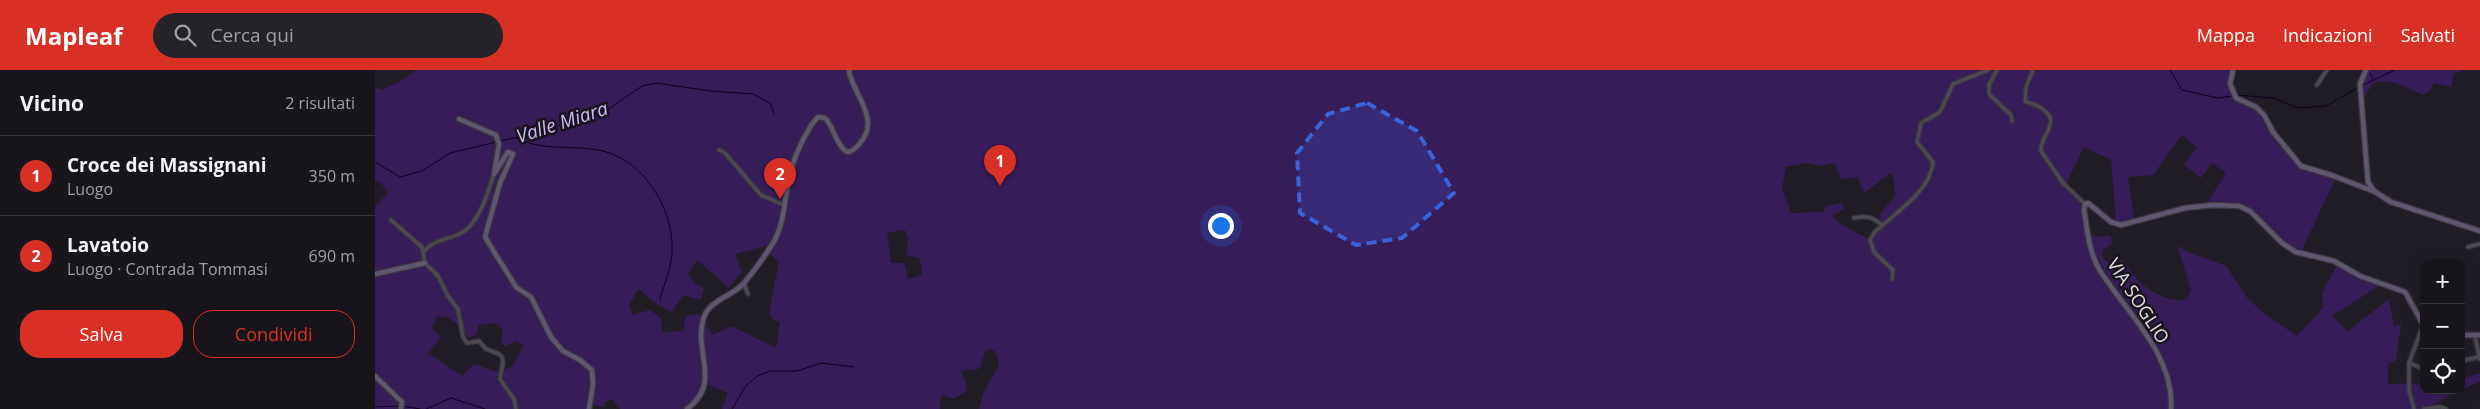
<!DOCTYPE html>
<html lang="it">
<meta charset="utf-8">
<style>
:root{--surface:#18161c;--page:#252329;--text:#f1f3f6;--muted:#9f9fa3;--line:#36353b;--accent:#d93025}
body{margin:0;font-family:"Open Sans",sans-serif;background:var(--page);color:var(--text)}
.controls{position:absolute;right:15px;bottom:15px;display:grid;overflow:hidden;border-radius:10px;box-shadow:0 5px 20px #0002}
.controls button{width:45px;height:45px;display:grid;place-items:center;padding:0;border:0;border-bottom:1px solid var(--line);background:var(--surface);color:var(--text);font:25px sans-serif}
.you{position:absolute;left:845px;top:155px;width:18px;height:18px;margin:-12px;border:4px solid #fff;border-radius:50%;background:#1a73e8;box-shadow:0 0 0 8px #1a73e833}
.badge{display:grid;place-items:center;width:32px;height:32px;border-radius:50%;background:var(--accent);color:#fff;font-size:16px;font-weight:700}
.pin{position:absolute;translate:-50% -41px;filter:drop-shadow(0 1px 2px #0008)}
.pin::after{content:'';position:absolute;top:26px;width:18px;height:15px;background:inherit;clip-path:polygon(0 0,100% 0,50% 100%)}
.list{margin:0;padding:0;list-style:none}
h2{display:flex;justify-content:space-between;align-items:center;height:65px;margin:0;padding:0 20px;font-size:21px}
h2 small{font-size:16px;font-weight:400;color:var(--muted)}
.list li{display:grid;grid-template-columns:32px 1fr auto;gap:15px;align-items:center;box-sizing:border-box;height:80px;padding:0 20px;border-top:1px solid var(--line)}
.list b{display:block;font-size:19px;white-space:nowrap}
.list p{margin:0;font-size:16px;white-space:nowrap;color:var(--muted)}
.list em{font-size:16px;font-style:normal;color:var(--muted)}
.actions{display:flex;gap:10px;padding:15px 20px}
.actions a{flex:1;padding:11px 0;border:1px solid var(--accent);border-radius:20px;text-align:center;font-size:18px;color:var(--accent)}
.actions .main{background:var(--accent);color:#fff}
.icon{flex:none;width:28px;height:28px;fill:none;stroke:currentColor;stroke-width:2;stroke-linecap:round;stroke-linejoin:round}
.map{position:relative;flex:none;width:2105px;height:339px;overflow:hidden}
header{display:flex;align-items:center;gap:30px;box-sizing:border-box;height:70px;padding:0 25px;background:var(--accent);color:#fff}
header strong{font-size:24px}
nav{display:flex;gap:28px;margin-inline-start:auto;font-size:18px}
.search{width:350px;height:45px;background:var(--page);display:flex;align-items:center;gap:12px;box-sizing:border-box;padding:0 18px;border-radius:28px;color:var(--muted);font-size:19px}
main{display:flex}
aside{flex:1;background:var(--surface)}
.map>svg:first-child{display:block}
</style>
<header>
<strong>Mapleaf</strong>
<div class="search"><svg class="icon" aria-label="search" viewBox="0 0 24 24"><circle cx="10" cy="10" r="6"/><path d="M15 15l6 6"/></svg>Cerca qui</div>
<nav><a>Mappa</a><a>Indicazioni</a><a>Salvati</a></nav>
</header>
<main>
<aside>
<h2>Vicino<small>2 risultati</small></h2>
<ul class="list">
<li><span class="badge">1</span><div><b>Croce dei Massignani</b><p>Luogo</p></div><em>350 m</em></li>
<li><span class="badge">2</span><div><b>Lavatoio</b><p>Luogo · Contrada Tommasi</p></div><em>690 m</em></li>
</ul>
<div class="actions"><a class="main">Salva</a><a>Condividi</a></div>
</aside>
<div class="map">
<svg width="2105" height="339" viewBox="0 0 2105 339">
<rect width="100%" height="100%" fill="#201d26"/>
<!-- green -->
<g fill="#371c5a" fill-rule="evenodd">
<path d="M41,0H1856L1858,26L1886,43L1901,69L1927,95L1962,105L1927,180L1913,174L1871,135L1832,133L1851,103L1837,93L1826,108L1809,95L1822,77L1807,65L1778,105L1753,107L1759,150L1748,153L1741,150L1736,90L1709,77L1690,116L1706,135L1716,186L1722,199L1763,256L1785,295L1792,313L1794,339H604L608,324L624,295L620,281L615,279L609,283L605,298L600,300L593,299L586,301L592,316L590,322L579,329L566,325L565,339H347L353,323L332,314L318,334L310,339H245L237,329L230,332V337L215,335L214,339H0V136L13,123L6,113L0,110V16L6,20L26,11ZM1431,93L1445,96L1460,93L1466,109L1483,107L1489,123C1499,117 1506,108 1516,103L1519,110L1520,126L1504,145L1509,156L1494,169L1468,156L1457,146L1470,138L1466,133L1452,136L1448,142L1416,143L1407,117L1411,97ZM530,160L533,168L531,185L545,188L547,205L533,209L529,193H516L512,163ZM391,176L397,186L404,192L394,243L399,251H405L401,278L356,256L338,265L324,244L311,246L308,261L287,262L286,248L275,240L257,245L254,234L264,219L277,231L297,242L308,225L326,230L329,218L320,214L313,204L322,190L354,218L367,202L360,184ZM62,246L67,248L71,246L84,256L94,268L102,264L103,255L120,253L128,260L126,270L130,277L141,271L148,275L138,296L125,303L99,294L87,306L53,283L66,268L57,258Z"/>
<path d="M1994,0H2091L2079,3L2076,17L2059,13L2055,21L2047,25C2032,17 2017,9 1999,12L1989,27V12Z"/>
<path d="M1732,165L1736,166L1737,174L1728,180L1727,188L1735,193L1747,190C1753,195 1755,202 1761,208C1769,218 1792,232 1806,230C1812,230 1814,225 1816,220L1802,175L1811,181L1851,196L1873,229L1890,244L1922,266L1948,238L1947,223L1962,195L1983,208L2004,213L2007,214L1957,246L1973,261L2014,229L2019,256L2026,255L2021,290L2013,294V314L2049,313V320H2085L2056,336L2057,339H1798C1798,329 1798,318 1796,309C1788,281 1767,252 1750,229C1733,206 1722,194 1716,166L1726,167Z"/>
<polygon points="2105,303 2105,311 2086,320 2086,309"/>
</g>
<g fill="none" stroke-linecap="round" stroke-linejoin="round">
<!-- stream -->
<g stroke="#0d0020" stroke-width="1">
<polyline points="1795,0 1807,20 1843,28 1857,26"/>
<polyline points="1995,3 1998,9"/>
<polyline points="1988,15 2020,0"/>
<polyline points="1861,25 1898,28 1923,38 1951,36 1984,17"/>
<path d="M141,68C148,70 155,74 163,75C184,79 206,76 228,81C270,91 300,141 297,184C296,199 289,215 285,229"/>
<polyline points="125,71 168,62 209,45 235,38 267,16 281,13 336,21 378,24 395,33 399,44"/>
<polyline points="0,92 25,107 47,101 75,83 121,72"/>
<polyline points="28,336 45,339"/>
<polyline points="0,337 24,336"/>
<polyline points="51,339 76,328 110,339"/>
<polyline points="357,339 370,317 382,306 395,301 422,301 446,293 479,297"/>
</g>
<!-- street casing -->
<g stroke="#3a373e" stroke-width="5.5">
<g id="street">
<polyline points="1622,0 1614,15 1614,24 1636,45 1637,51"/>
<path d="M1658,0L1651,17L1650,31C1656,34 1663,35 1669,40C1686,53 1664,67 1666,81L1688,113L1710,134"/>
<polyline points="1942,15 1952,0"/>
<polyline points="344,80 350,83 386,125 409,135"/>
<path d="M1479,148C1491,145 1498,147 1507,155"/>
<polyline points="16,150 47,177 50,193 63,206 73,226 83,239 88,267 92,273 104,271 111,279 124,284 127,287 128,292 125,309 139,329 141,339"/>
<polyline points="2093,177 2105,174"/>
<path d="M49,181C60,168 79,170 91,160C106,147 113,122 119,104"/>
<path d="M1517,209L1518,200L1499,182L1495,170L1499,163C1519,143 1555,123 1558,92L1542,72L1546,53L1565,42L1578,14L1613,0"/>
<polyline points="369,213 373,224"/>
<polyline points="2100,267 2105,289"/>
<polyline points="2086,291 2104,287"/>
<polyline points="2034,293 2049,299"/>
<polyline points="2039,339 2034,321 2034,293 2048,255"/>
<polyline points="2049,339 2065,337 2071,339"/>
</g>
</g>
<!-- secondary casing -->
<g stroke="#3a373e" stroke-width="7">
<g id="secondary">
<polyline points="1858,0 1855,14 1861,28 1881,37 1889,45 1898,62 1926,96 1956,105 1998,121"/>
<polyline points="1991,0 1985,14 1993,112 1999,121 2016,132 2105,161"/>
<polyline points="84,49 121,65 124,74 119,104 133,82 138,84 125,113 110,167 141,217 156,227 176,267 188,281 205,290 217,300 218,315 214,339"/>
<polyline points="0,204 50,193"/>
<polyline points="2086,265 2105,265"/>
<polyline points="0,306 27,332 26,339"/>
<path d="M312,339C347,313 319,283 328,250C334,229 357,227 369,213C379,201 390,186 398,173C409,155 409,133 413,114C416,94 426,71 437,54L443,47L450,48C459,57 462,78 473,82C478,81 482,77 485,73C507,49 476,22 474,0"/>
<path d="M1796,339C1800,285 1750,241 1724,199C1714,182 1712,158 1709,140L1710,134L1713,133L1736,152L1746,155L1810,138L1838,135L1864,136L1875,141L1907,173L1921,182L1959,191L1985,206L2030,222L2049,256"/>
</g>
</g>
<!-- street -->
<use href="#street" stroke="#4c4952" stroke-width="3"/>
<!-- secondary -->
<use href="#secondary" stroke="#5f566f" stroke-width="4.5"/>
</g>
<!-- marked area -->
<path fill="#3b64da" fill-opacity="0.2" stroke="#3b64da" stroke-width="4" stroke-dasharray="10 6" stroke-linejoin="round" d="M992,33L1042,61L1079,123L1027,168L981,175L925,143L922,83L953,44Z"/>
<g text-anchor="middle" stroke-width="5" stroke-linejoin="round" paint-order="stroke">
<!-- street labels -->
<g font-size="18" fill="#e2e0e6" stroke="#17141c">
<text transform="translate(1763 231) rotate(57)" y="6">VIA SOGLIO</text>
</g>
<!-- water labels -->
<g font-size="19" font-style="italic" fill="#cfb9fb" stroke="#17141c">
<text transform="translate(187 52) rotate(-18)" y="7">Valle Miara</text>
</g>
</g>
</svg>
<div class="controls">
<button>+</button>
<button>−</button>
<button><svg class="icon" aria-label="locate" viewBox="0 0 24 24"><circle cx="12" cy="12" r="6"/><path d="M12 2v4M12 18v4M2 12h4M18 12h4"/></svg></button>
</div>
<div class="you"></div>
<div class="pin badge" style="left:625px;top:116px">1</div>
<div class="pin badge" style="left:405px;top:129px">2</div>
</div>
</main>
